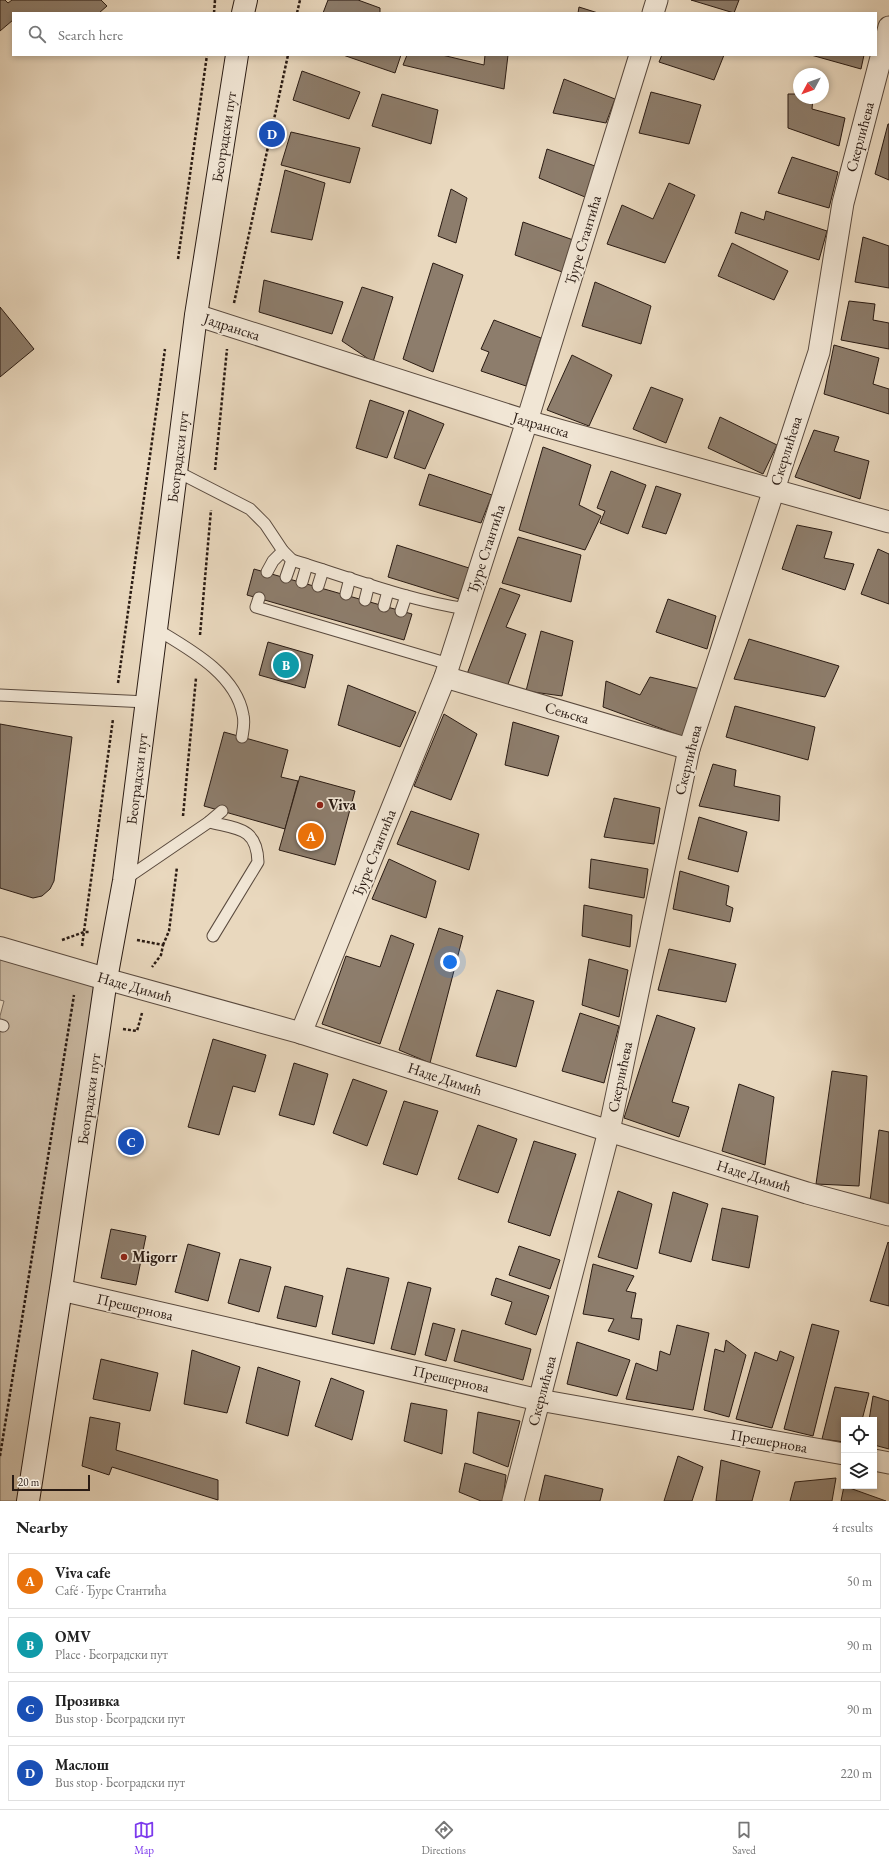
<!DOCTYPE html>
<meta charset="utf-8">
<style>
:root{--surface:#fff;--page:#f6f6f6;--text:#222;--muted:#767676;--line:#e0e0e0;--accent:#7c3aed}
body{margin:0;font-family:"EB Garamond",serif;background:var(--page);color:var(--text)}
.controls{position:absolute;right:12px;bottom:12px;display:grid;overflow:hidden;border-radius:0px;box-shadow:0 2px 6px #0003}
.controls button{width:36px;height:36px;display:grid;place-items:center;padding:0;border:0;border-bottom:1px solid var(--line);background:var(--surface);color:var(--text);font:20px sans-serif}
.compass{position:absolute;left:793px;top:68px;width:36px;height:36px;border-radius:50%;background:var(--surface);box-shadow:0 2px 6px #0003;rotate:229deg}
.scale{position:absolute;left:12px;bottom:10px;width:78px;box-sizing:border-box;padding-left:4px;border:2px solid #2a1b13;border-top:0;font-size:11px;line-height:14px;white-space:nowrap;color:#2a1b13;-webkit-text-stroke:3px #f1e6d5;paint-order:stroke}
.you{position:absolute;left:450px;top:962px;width:14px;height:14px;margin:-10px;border:3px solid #fff;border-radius:50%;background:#1a73e8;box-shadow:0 0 0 6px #1a73e833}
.badge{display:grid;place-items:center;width:26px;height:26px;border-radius:50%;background:var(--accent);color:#fff;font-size:13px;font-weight:700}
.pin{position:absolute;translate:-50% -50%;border:2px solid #fff;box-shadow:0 1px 4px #0006}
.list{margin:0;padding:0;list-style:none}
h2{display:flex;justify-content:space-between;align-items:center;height:52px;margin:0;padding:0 16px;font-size:17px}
h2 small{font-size:13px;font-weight:400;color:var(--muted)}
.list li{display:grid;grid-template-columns:26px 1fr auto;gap:12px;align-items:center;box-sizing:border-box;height:56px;margin:0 8px 8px;padding:0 8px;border:1px solid var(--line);border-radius:0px}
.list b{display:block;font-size:15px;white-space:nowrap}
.list p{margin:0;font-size:13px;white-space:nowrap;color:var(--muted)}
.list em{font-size:13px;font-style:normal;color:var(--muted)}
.icon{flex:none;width:22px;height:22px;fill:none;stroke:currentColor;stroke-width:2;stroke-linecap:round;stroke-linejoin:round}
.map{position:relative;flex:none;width:889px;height:1501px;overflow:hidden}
.search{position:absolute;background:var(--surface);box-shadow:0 2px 6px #0003;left:12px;right:12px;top:12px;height:44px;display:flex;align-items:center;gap:10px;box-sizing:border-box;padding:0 14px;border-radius:0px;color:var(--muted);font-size:15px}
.sheet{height:308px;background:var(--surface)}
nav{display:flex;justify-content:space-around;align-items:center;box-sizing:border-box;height:56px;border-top:1px solid var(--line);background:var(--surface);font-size:11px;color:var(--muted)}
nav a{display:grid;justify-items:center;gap:2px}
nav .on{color:var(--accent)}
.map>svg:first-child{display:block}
</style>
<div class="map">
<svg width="889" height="1501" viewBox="0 0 889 1501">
<rect width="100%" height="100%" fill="#e9d8be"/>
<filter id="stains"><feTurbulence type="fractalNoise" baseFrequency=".005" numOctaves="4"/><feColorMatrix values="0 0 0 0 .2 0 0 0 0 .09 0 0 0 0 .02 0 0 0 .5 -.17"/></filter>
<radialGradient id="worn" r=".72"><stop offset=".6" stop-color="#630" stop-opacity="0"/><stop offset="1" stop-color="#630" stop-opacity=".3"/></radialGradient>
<!-- green -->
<polygon fill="#c9b8a1" stroke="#7a6a5a" points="0,948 106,979 28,1501 0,1501 0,1016 4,1001 0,1000"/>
<!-- building -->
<g fill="#8d7d6c" stroke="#2a1b13">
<polygon points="0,0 5,0 8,3 12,0 101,0 107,6 99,13 13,13 13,20 0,31"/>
<polygon points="328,0 358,0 380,8 380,13 323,13"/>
<polygon points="691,0 739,0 734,13"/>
<polygon points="579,7 598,13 578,13"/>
<polygon points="343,55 401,55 395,73"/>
<polygon points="407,55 442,55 484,65 485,55 508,55 504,89 403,65"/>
<polygon points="662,55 724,55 714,80 659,62"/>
<polygon points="811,55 864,55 861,69"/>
<polygon points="302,71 360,92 349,119 293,100"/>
<polygon points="564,79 615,99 606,123 553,113"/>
<polygon points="651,92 701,105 689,144 639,133"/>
<polygon points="382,94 438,110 431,144 372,126"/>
<polygon points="788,94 799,94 799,98 813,98 812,109 845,118 839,146 788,128"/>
<polygon points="888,124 889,124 889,180 875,174"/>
<polygon points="291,132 360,148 350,183 281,165"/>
<polygon points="547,149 595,166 585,197 539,178"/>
<polygon points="792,157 838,172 829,208 778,193"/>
<polygon points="285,170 325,183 312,240 271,232"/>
<polygon points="669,183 695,195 665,263 607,244 622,205 653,219"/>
<polygon points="451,189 467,198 456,243 438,236"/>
<polygon points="766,211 827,231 819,260 735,233 741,212 764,220"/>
<polygon points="523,222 576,241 565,273 515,255"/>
<polygon points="863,237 889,246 889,288 855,282"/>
<polygon points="732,243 788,271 774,300 718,276"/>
<polygon points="433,263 463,275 433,372 403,359"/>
<polygon points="264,280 343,302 332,334 259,312"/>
<polygon points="595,282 651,306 641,344 582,326"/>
<polygon points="362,287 393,297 373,362 342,341"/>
<polygon points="849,301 875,304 873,320 889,323 889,349 841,340"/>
<polygon points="0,307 34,349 0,377"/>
<polygon points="494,320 541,338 526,386 481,371 489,352 481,349"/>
<polygon points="834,345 879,358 873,384 889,389 889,414 824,394"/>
<polygon points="572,355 612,375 589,426 547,410"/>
<polygon points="651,387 683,399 666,443 633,429"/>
<polygon points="370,400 404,412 387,458 356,448"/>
<polygon points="409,410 444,424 425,469 394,458"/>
<polygon points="720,417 777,445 763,474 708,448"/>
<polygon points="814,430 839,437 834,451 869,461 860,499 795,477"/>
<polygon points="543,447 591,465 579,505 601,516 585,550 519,530"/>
<polygon points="611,471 646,485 628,534 600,523 605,511 597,508"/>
<polygon points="429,474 492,495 481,523 419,505"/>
<polygon points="656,486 681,494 666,534 642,527"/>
<polygon points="797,525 832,532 824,558 854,564 845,590 782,569"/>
<polygon points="518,537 581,555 571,602 502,583"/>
<polygon points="397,545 469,568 459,599 388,577"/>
<polygon points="878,549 889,554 889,604 861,594"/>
<polygon points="254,569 412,614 404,640 247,595"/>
<polygon points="500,588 520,595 506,627 526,634 507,687 467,674"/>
<polygon points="668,599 716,616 707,649 656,632"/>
<polygon points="541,631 573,641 562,696 526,691"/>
<polygon points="749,639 839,666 825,697 734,679"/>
<polygon points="268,642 313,655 305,688 259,675"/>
<polygon points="650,677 700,689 684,737 603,707 606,681 640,695"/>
<polygon points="348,685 416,712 400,747 338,725"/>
<polygon points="735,706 815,727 808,760 726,737"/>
<polygon points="444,714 477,734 451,800 414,786"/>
<polygon points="513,722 559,736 548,776 505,765"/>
<polygon points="0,724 72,737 54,881 50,889 42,896 33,898 0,888"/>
<polygon points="224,732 288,750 281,777 298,781 285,829 204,806"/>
<polygon points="713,764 736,770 734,786 780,796 779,821 699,806"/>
<polygon points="300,776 355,791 335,865 279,850"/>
<polygon points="614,798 660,808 654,844 604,837"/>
<polygon points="411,811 479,834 469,870 397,844"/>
<polygon points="699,817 747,832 738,872 688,859"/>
<polygon points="389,859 436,881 426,918 372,899"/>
<polygon points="591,859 648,869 644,898 589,888"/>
<polygon points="680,871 729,886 726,905 733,908 730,922 673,909"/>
<polygon points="584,905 632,915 630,947 582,936"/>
<polygon points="439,928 463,936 430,1063 399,1050"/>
<polygon points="391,935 414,944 380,1044 322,1024 346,956 380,967"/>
<polygon points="669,949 736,964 726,1002 658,990"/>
<polygon points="589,959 628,970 619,1017 582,1005"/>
<polygon points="497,990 534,1001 516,1067 476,1056"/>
<polygon points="580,1013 619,1026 604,1083 562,1071"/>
<polygon points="657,1015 695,1028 672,1102 689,1107 679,1137 624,1118"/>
<polygon points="213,1039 266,1055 255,1092 233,1086 219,1135 188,1127"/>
<polygon points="294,1063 328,1074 314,1125 279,1115"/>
<polygon points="832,1071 867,1076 859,1186 816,1184"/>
<polygon points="353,1079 387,1091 367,1146 333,1133"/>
<polygon points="739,1084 774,1097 765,1165 722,1151"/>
<polygon points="404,1101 438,1111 417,1175 383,1164"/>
<polygon points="478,1125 517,1139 498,1193 458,1179"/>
<polygon points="879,1130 889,1132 889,1207 870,1201"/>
<polygon points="534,1141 576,1154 550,1236 508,1222"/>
<polygon points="618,1191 652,1204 637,1269 598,1257"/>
<polygon points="673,1192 708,1204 691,1262 659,1253"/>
<polygon points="722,1208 758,1216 749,1268 712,1260"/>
<polygon points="111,1229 146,1236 136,1285 101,1278"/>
<polygon points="888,1242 889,1243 889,1306 870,1301"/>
<polygon points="188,1244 220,1253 208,1301 175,1292"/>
<polygon points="519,1246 560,1260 550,1289 509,1275"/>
<polygon points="240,1259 271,1267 259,1312 228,1303"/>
<polygon points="593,1264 634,1276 626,1291 636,1293 631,1318 642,1319 639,1340 608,1331 614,1319 583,1314"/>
<polygon points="347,1268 389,1278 374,1344 332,1334"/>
<polygon points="496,1278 549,1296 536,1335 505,1324 512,1302 491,1295"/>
<polygon points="408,1282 431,1288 415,1355 391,1349"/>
<polygon points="285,1286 323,1296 316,1327 277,1318"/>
<polygon points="433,1323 455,1329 446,1361 425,1355"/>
<polygon points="812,1324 839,1331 813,1436 784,1429"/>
<polygon points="677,1325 709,1333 693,1410 626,1399 636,1363 657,1371 660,1351 670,1355"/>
<polygon points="462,1330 531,1349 523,1380 454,1361"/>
<polygon points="726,1340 746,1355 729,1417 704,1410 715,1349 724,1352"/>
<polygon points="577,1342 630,1360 617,1396 567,1384"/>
<polygon points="192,1350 240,1367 227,1413 184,1404"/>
<polygon points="780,1351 794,1357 772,1428 736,1419 755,1352 777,1361"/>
<polygon points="101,1359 158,1373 150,1411 93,1399"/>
<polygon points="258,1367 300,1381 288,1436 246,1423"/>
<polygon points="331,1378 364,1391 352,1440 315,1426"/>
<polygon points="835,1387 869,1393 862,1420 844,1420 844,1442 822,1439"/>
<polygon points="873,1396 889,1401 889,1449 874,1445 874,1420 869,1420"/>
<polygon points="411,1403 447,1410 442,1454 404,1441"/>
<polygon points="478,1412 520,1421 508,1467 473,1453"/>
<polygon points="90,1417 120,1423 116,1450 218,1480 218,1500 112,1467 109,1475 82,1466"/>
<polygon points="678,1456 703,1467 692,1501 664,1501"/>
<polygon points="721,1460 760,1471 752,1501 716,1501"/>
<polygon points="465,1463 506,1475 503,1501 481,1501 459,1492"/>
<polygon points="545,1475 603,1489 600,1501 539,1501"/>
<polygon points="836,1478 832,1501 790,1501 795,1482"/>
<polygon points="844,1486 886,1501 841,1501"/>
</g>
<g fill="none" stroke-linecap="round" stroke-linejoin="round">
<!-- service casing -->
<g stroke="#5a4a3e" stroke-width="13">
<g id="service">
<path d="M176,471L250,509L265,524L283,551L292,560C350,578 407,600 467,609"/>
<polyline points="267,572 273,561 283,551"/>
<polyline points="286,577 292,560"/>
<polyline points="302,582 307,565"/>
<polyline points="318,586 323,570"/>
<polyline points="346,594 350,578"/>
<polyline points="259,598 256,607 449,664"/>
<polyline points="365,600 369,584"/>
<polyline points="384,606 388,591"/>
<polyline points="401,611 406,596"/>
<path d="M156,629C189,649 236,674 243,715C245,722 243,730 242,737"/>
<polyline points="0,695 147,702"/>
<path d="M209,822C237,829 257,827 258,862L213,936"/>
<polyline points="124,880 209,822 222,811"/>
<polyline points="0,1025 3,1026"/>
</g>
</g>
<!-- minor casing -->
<g stroke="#5a4a3e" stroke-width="23">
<g id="minor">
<polyline points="653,13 657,0"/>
<polyline points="196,315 527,421 889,522"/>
<polyline points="445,677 689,749"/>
<polyline points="106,979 301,1033 609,1131 807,1193 889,1215"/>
<polyline points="301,1033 445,677 527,421 640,55"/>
<polyline points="61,1290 539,1400 844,1454"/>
<polyline points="874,1460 889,1463"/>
<polyline points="513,1501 609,1131 689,749 819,352 843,203 889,27"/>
</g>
</g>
<!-- tertiary casing -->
<g stroke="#5a4a3e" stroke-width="24">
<polyline id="tertiary" points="0,948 106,979"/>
</g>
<!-- secondary casing -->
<g stroke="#2a1b13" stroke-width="24">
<g id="secondary">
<polyline points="243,13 246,0"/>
<polyline points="28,1501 63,1276 106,979 124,881 196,315 237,55"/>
</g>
</g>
<!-- path -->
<g stroke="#2a1b13" stroke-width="2.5" stroke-dasharray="3 2" stroke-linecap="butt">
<polyline points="214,13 215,0"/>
<polyline points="297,13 300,0"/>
<polyline points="178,259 207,55"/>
<polyline points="234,303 288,55"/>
<polyline points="215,470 227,349"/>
<polyline points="200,635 211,510"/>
<polyline points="118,683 165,349"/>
<polyline points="183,816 196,678"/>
<polyline points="62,940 84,932 89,932"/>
<polyline points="137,940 163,945 161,955 152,967"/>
<polyline points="163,945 169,931 177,867"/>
<polyline points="82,946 113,719"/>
<polyline points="123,1029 137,1031 142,1013"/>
<polyline points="0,1456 74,995"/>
</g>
<!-- service -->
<use href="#service" stroke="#f1e6d5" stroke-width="11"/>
<!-- minor -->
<use href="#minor" stroke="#f1e6d5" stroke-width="21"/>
<!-- tertiary -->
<use href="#tertiary" stroke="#f1e6d5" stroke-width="22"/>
<!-- secondary -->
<use href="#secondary" stroke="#f1e6d5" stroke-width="22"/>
</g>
<!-- markers -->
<g fill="#8f2418" stroke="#f1e6d5" stroke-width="1.5">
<circle cx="320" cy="805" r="4"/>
<circle cx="124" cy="1257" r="4"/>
</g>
<g text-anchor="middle" stroke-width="3.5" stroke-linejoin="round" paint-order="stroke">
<!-- street labels -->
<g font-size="15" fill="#2a1b13" stroke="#f1e6d5">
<text transform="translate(224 137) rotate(-81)" y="5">Београдски пут</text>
<text transform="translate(860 137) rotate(-75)" y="5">Скерлићева</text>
<text transform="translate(583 240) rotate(-73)" y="5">Ђуре Стантића</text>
<text transform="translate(232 327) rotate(18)" y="5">Јадранска</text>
<text transform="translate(541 425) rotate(16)" y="5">Јадранска</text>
<text transform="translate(786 451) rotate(-72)" y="5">Скерлићева</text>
<text transform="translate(178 457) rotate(-83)" y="5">Београдски пут</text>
<text transform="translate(486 549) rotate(-72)" y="5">Ђуре Стантића</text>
<text transform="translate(567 713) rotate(16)" y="5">Сењска</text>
<text transform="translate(688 760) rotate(-76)" y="5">Скерлићева</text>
<text transform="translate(137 779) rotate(-83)" y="5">Београдски пут</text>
<text transform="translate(374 853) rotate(-68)" y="5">Ђуре Стантића</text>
<text transform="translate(135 987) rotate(16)" y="5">Наде Димић</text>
<text transform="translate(620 1077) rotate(-78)" y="5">Скерлићева</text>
<text transform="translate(445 1079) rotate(18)" y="5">Наде Димић</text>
<text transform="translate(89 1099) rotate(-82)" y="5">Београдски пут</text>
<text transform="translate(754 1176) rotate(17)" y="5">Наде Димић</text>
<text transform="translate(135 1307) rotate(13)" y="5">Прешернова</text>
<text transform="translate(451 1379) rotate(13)" y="5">Прешернова</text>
<text transform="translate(542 1391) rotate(-75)" y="5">Скерлићева</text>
<text transform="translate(769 1441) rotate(10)" y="5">Прешернова</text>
</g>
<!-- poi labels -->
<g font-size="15" font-weight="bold" fill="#2a1b13" stroke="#f1e6d5" text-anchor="start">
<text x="328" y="810">Viva</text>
<text x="132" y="1262">Migorr</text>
</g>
</g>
<rect width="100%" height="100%" filter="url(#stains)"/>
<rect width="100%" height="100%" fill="url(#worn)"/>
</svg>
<div class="controls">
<button><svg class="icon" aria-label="locate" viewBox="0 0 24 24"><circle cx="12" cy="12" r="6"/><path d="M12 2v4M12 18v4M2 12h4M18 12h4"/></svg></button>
<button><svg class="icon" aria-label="layers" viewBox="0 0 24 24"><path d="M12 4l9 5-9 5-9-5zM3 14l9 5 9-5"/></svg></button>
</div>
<svg class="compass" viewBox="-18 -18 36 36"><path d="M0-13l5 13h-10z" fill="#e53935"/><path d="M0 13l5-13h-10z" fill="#767676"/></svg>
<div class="scale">20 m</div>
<div class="you"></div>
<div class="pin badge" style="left:311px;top:836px;background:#e8710a">A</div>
<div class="pin badge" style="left:286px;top:665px;background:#0f9aa8">B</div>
<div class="pin badge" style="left:131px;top:1142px;background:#1a4fb4">C</div>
<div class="pin badge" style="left:272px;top:134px;background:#1a4fb4">D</div>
<div class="search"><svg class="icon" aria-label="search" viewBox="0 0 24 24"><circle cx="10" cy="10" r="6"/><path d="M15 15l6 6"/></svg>Search here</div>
</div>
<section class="sheet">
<h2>Nearby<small>4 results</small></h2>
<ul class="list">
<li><span class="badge" style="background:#e8710a">A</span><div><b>Viva cafe</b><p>Café · Ђуре Стантића</p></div><em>50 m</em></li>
<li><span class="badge" style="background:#0f9aa8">B</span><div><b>OMV</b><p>Place · Београдски пут</p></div><em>90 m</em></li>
<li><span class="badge" style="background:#1a4fb4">C</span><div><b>Прозивка</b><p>Bus stop · Београдски пут</p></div><em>90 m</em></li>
<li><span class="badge" style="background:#1a4fb4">D</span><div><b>Маслош</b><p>Bus stop · Београдски пут</p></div><em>220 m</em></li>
</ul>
</section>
<nav>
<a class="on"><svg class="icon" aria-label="map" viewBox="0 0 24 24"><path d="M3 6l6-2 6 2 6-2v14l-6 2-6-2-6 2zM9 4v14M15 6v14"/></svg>Map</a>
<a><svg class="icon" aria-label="directions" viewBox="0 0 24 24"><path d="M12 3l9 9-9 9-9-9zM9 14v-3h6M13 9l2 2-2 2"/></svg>Directions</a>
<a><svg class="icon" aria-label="saved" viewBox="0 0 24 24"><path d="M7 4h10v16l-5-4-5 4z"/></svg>Saved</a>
</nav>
